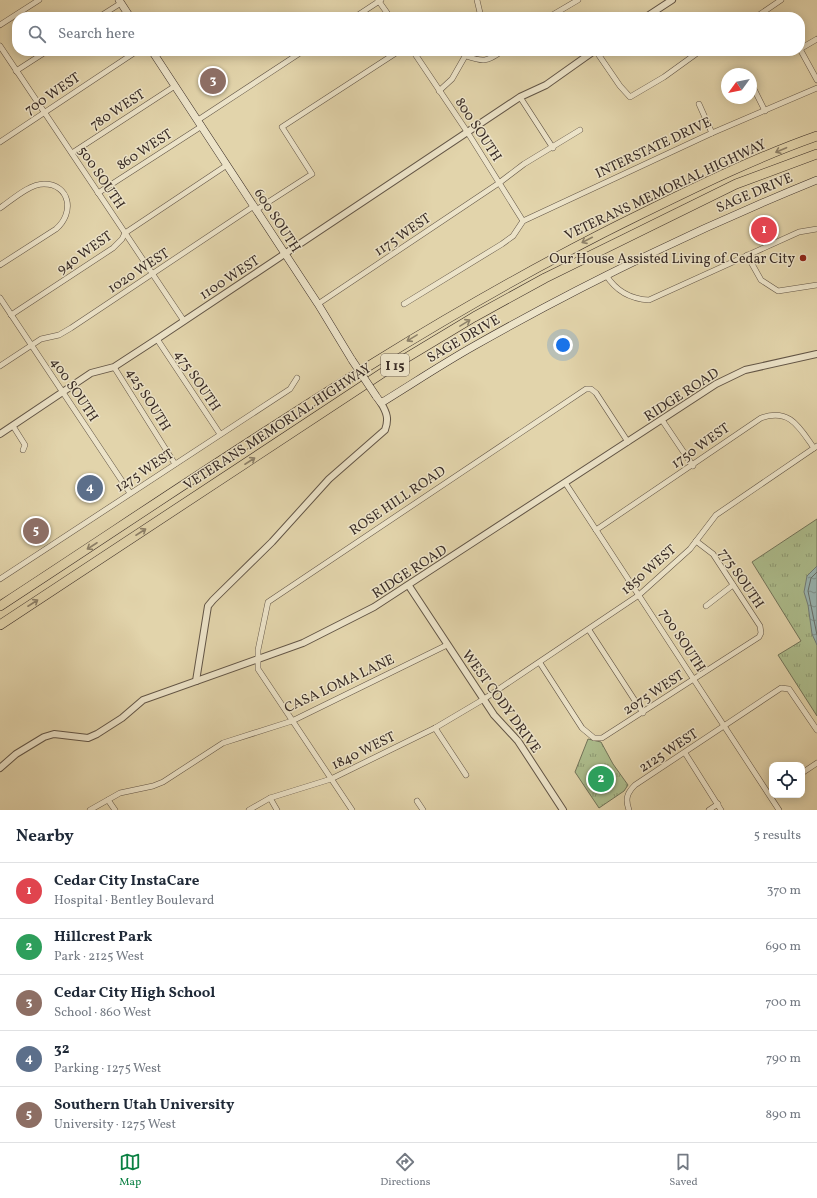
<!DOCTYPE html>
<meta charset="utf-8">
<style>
:root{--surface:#fff;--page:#f6f6f7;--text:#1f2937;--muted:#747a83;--line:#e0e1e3;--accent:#0b8043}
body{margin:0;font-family:Vollkorn,serif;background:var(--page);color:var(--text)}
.controls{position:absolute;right:12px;bottom:12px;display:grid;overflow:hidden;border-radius:8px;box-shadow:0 2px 10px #0003}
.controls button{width:36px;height:36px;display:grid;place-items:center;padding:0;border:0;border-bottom:1px solid var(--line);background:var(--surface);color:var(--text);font:20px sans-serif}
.compass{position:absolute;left:721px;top:68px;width:36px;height:36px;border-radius:50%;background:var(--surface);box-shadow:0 2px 10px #0003;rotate:237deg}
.you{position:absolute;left:563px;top:345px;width:14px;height:14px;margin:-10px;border:3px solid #fff;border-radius:50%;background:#1a73e8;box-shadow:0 0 0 6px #1a73e833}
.badge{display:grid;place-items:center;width:26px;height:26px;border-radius:50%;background:var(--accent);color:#fff;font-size:13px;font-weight:700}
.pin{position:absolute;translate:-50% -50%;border:2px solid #fff;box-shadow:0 1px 4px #0006}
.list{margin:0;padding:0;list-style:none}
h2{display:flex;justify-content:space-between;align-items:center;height:52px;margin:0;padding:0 16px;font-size:17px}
h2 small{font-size:13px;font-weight:400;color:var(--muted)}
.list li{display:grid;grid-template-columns:26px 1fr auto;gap:12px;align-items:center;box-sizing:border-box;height:56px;padding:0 16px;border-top:1px solid var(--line)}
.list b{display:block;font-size:15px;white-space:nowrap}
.list p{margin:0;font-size:13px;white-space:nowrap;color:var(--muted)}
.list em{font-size:13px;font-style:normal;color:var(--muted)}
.icon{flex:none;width:22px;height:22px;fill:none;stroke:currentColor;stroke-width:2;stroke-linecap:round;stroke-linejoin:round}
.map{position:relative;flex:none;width:817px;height:810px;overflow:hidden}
.search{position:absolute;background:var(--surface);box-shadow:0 2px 10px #0003;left:12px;right:12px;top:12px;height:44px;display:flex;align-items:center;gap:10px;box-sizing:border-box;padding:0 14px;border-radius:16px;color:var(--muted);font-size:15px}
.sheet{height:332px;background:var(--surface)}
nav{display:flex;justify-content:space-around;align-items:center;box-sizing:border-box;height:56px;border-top:1px solid var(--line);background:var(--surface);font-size:11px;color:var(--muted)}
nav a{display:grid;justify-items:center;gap:2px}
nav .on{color:var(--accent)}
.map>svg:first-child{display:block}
</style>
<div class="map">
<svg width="817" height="810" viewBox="0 0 817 810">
<defs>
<pattern id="park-tufts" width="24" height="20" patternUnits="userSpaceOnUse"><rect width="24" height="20" fill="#adbe8e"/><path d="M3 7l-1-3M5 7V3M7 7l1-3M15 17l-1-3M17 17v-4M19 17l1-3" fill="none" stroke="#8e9b74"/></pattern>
<pattern id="water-ripples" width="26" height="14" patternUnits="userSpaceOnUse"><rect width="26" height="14" fill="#99b6b4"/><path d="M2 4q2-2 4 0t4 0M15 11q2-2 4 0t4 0" fill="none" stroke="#7e9492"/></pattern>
</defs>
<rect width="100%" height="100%" fill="#e2d4ab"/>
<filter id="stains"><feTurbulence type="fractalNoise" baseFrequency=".005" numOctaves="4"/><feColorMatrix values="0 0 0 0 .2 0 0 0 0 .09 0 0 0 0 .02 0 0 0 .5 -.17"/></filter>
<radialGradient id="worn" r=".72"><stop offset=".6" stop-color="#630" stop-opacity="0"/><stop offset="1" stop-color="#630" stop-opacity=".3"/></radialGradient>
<!-- park -->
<g fill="url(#park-tufts)" stroke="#72745a">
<polygon points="817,519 817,716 778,655 801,641 752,562"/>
<polygon points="588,739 601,742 613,764 628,785 624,791 599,808 575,772"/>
</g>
<!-- water -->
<polygon fill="url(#water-ripples)" stroke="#727e7b" points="817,566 817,645 812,634 808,605 804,592 807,576"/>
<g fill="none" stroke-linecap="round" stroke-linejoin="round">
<!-- shore -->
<polyline stroke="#68706c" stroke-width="1" points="817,572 811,578 808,591 817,635"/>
<!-- minor casing -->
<g stroke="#625546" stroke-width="6">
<g id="minor">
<polyline points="378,0 390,17"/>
<polyline points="477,0 481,17"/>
<polyline points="99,17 121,3"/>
<polyline points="355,17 381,0"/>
<polyline points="549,17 578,0"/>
<polyline points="756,17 781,0"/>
<polyline points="0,25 39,0"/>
<polyline points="817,39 800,49 817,80"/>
<polyline points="0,46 184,321"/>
<polyline points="413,51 468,133 523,221"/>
<polyline points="596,51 620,86 630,97 664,77 700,51"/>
<path d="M466,56C483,62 487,62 502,51"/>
<polyline points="16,71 47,51"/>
<polyline points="751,83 765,111"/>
<polyline points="439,91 452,79 468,51"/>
<polyline points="520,97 553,148"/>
<polyline points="699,104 712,133"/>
<polyline points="198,120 303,51"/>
<polyline points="0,142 137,51"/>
<polyline points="72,153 175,86"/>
<polyline points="98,193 202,126"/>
<path d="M0,208C12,200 29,184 44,184C70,184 75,213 56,229L0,265"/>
<polyline points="256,210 312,174 282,127 399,51"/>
<polyline points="523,221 712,133 817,88"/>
<polyline points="747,255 761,280 778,291 817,285"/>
<path d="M606,275C616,291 630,299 649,300L799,232L817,229"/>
<polyline points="0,298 130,493"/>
<polyline points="318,304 499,183 524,164 580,130"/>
<polyline points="404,304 502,244 513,236 523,221"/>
<polyline points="11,315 113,248 122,239 125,233 227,165"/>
<polyline points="157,339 220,434"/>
<polyline points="0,366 41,339 59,335 71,328 254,206"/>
<polyline points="114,367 175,464"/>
<polyline points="662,420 693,466"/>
<polyline points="13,426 25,445 23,450"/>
<polyline points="566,484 779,810"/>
<path d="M596,530L761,418C790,408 799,427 814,448"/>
<polyline points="0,579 290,389 297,378"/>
<polyline points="706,606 733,585"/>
<polyline points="589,630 643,713"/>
<polyline points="540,663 582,728 594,738 602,738 759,637 761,633 760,626 713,554 696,541"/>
<polyline points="435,728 466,775"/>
<polyline points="685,753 721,810"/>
<polyline points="802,773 817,763"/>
<polyline points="270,798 277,810"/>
<polyline points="108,800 115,810"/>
<polyline points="417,801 423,810"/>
<polyline points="90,810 120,793 153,786 163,782 223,743 292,721 447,645"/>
<polyline points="249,810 270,798 331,779 435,728 484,699 639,595 690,549 716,515 817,446"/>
<polyline points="352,810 258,669 258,650 268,602 586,389 591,389 596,393 628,442"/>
<path d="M629,810C625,799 627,793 635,785L781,688L789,689L817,730"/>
<polyline points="709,810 718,804"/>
</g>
</g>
<!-- tertiary casing -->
<g stroke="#625546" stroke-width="8">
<g id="tertiary">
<polyline points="646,17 672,0"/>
<polyline points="0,434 91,373 114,367 157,339 520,97 546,85 594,51"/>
<polyline points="409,586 494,715 518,741 563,810"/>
<path d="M196,681L208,606L213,600L272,542L329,479L385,430C389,419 387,413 381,403"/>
<polyline points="0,768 16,754 44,737 54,734 88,738 97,734 122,718 143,700 303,643 374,607 716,384 745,370 817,354"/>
</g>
</g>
<!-- secondary casing -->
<g stroke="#382b25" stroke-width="8">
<g id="secondary">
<polyline points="119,0 130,17"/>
<polyline points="152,51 318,304 352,360"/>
<path d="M376,396L381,403C412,384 442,364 474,346C585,283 699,228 817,180"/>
</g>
</g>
<!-- motorway casing -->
<g stroke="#382b25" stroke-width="10">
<g id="motorway">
<path d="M0,606C210,469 417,323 643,213C700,185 757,157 817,136"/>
<polyline points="0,625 396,364 474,317 545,278 736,184 817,154"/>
</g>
</g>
<!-- minor -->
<use href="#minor" stroke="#ece3c8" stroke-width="5"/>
<!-- tertiary -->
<use href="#tertiary" stroke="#ece3c8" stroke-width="6"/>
<!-- secondary -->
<use href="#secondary" stroke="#ece3c8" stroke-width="7"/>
<!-- motorway -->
<use href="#motorway" stroke="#e2d4ab" stroke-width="9"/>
<!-- secondary-bridge casing -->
<g stroke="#382b25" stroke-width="8" stroke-linecap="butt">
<polyline id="secondary-bridge" points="352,360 376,396"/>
</g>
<!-- secondary-bridge -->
<use href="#secondary-bridge" stroke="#ece3c8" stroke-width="7"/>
</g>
<!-- one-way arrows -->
<defs><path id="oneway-shaft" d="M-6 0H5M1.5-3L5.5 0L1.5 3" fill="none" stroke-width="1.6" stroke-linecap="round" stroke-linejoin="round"/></defs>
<g stroke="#8d8068">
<use href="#oneway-shaft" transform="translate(781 150) rotate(157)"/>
<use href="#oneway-shaft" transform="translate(587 240) rotate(153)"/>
<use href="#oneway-shaft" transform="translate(465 323) rotate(-31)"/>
<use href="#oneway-shaft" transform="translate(412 338) rotate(149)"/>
<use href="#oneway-shaft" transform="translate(250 461) rotate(-33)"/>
<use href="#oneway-shaft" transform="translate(141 532) rotate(-33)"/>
<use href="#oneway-shaft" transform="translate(92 546) rotate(147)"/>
<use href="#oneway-shaft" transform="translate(33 603) rotate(-33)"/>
</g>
<!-- markers -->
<circle fill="#8f2418" stroke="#ece3c8" stroke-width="1.5" cx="803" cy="258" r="4"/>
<g text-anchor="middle" stroke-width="3" stroke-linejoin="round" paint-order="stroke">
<!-- shield labels -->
<rect fill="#ece3c8" stroke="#6e6256" stroke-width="1" x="381" y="354" width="28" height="22" rx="3"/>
<g font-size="13" font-weight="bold" fill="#382b25">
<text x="395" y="370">I 15</text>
</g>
<!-- street labels -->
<g font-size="14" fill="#382b25" stroke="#ece3c8">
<text transform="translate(52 93) rotate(-34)" y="5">700 WEST</text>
<text transform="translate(117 109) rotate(-33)" y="5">780 WEST</text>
<text transform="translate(479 129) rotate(57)" y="5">800 SOUTH</text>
<text transform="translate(653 147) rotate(-25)" y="5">INTERSTATE DRIVE</text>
<text transform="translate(144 149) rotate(-33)" y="5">860 WEST</text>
<text transform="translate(102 177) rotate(56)" y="5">500 SOUTH</text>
<text transform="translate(665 189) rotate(-25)" y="5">VETERANS MEMORIAL HIGHWAY</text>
<text transform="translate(754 192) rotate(-23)" y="5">SAGE DRIVE</text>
<text transform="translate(278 220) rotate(57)" y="5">600 SOUTH</text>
<text transform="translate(402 234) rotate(-34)" y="5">1175 WEST</text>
<text transform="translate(84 252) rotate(-35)" y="5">940 WEST</text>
<text transform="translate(138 270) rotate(-33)" y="5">1020 WEST</text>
<text transform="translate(229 277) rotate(-33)" y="5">1100 WEST</text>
<text transform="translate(463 338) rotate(-30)" y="5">SAGE DRIVE</text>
<text transform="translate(198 380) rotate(56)" y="5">475 SOUTH</text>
<text transform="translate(75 389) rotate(56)" y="5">400 SOUTH</text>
<text transform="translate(681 394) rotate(-33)" y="5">RIDGE ROAD</text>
<text transform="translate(149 399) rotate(58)" y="5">425 SOUTH</text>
<text transform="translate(277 426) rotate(-33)" y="5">VETERANS MEMORIAL HIGHWAY</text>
<text transform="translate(700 445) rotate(-35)" y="5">1750 WEST</text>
<text transform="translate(144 470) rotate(-33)" y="5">1275 WEST</text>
<text transform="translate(397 500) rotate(-34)" y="5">ROSE HILL ROAD</text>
<text transform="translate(648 569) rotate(-41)" y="5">1850 WEST</text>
<text transform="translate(409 571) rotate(-33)" y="5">RIDGE ROAD</text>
<text transform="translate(742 578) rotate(56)" y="5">775 SOUTH</text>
<text transform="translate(683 640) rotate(57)" y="5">700 SOUTH</text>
<text transform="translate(339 683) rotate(-25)" y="5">CASA LOMA LANE</text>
<text transform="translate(653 692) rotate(-33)" y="5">2075 WEST</text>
<text transform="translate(502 701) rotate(54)" y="5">WEST CODY DRIVE</text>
<text transform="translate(363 750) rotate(-26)" y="5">1840 WEST</text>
<text transform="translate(668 750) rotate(-33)" y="5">2125 WEST</text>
</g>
<!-- poi labels -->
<g font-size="14" fill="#382b25" stroke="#ece3c8" text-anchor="end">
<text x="795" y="263">Our House Assisted Living of Cedar City</text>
</g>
</g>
<rect width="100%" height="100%" filter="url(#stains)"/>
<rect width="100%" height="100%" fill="url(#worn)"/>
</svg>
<div class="controls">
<button><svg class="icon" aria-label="locate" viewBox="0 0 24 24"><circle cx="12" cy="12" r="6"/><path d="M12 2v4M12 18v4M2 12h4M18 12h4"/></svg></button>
</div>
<svg class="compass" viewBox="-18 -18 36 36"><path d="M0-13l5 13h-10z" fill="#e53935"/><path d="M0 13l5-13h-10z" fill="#747a83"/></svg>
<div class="you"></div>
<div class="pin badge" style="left:764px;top:230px;background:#e0444e">1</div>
<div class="pin badge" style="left:601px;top:779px;background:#2e9e5b">2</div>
<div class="pin badge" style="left:213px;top:81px;background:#8d6e63">3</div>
<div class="pin badge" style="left:90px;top:488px;background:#5c6f8a">4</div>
<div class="pin badge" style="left:36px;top:531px;background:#8d6e63">5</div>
<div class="search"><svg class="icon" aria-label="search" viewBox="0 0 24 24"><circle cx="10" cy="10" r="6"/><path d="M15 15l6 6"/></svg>Search here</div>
</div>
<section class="sheet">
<h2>Nearby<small>5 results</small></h2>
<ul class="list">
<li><span class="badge" style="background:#e0444e">1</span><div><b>Cedar City InstaCare</b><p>Hospital · Bentley Boulevard</p></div><em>370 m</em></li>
<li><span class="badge" style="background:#2e9e5b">2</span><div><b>Hillcrest Park</b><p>Park · 2125 West</p></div><em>690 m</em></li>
<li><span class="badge" style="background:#8d6e63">3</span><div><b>Cedar City High School</b><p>School · 860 West</p></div><em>700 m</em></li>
<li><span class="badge" style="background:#5c6f8a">4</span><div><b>32</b><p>Parking · 1275 West</p></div><em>790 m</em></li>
<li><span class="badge" style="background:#8d6e63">5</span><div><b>Southern Utah University</b><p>University · 1275 West</p></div><em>890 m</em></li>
</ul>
</section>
<nav>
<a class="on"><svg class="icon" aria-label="map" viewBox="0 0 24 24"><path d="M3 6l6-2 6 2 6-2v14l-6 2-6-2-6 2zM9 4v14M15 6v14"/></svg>Map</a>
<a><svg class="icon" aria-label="directions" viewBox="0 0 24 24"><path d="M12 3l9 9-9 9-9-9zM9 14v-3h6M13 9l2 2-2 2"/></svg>Directions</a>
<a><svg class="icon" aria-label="saved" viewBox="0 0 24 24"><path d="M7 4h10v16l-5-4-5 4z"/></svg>Saved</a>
</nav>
